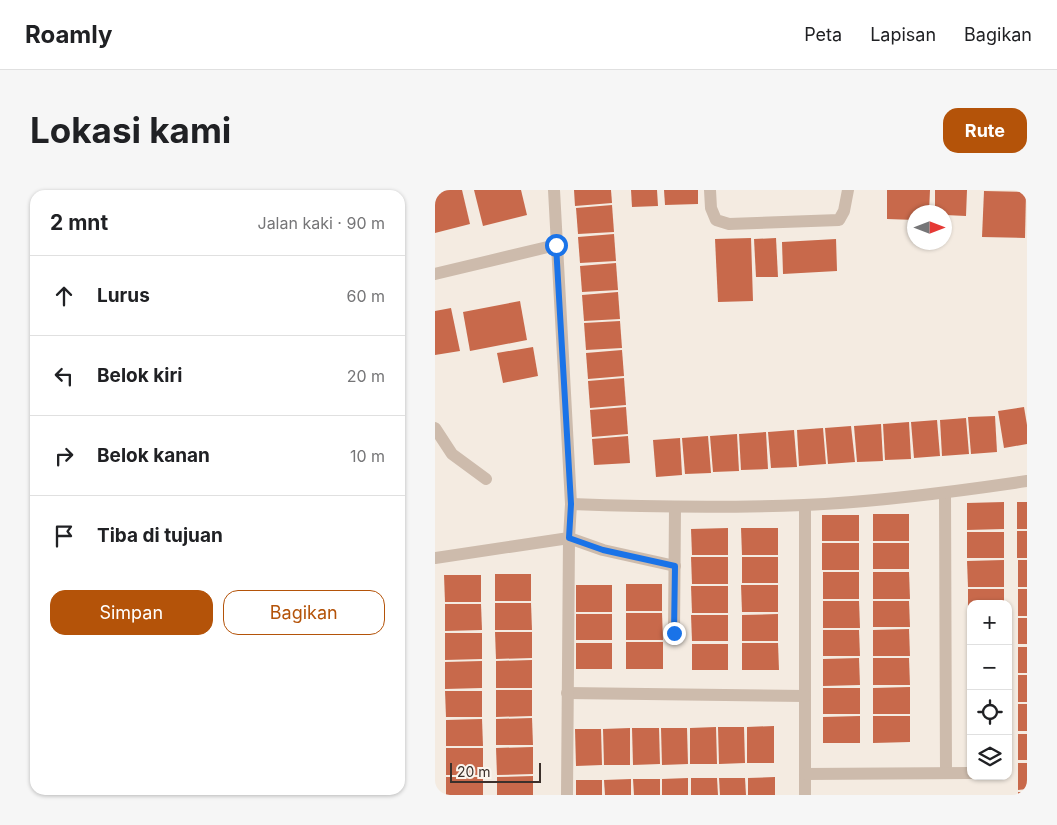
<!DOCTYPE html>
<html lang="id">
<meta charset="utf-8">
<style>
:root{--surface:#fff;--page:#f6f6f6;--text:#202124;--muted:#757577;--line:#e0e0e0;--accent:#b45309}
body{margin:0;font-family:Inter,sans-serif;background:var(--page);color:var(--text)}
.controls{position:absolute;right:15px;bottom:15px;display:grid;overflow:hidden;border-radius:10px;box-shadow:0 1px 4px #0004}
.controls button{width:45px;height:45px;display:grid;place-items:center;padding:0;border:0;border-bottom:1px solid var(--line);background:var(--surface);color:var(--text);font:25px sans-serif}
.compass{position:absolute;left:472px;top:15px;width:45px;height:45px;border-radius:50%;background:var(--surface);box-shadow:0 1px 4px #0004;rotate:90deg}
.scale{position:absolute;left:15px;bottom:12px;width:91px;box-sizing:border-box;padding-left:5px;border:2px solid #3b302b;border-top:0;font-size:14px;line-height:18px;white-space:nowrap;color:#3b302b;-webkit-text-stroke:4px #fbf5ee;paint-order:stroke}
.stop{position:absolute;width:15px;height:15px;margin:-11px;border:4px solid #1a73e8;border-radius:50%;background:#fff}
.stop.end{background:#1a73e8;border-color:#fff;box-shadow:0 1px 5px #0008}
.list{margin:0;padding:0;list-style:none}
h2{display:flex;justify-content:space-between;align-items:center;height:65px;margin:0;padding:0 20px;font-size:21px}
h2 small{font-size:16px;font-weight:400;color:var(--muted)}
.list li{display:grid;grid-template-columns:32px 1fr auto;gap:15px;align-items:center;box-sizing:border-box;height:80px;padding:0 20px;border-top:1px solid var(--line)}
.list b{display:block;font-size:19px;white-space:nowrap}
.list em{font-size:16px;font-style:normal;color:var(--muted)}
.actions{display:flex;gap:10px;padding:15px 20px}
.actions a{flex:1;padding:11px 0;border:1px solid var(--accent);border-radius:15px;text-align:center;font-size:18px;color:var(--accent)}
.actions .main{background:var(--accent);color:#fff}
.icon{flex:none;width:28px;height:28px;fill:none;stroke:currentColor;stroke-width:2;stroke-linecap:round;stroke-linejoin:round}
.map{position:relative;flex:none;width:592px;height:605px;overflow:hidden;border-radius:15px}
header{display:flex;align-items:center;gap:30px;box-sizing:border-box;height:70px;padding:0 25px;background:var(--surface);border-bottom:1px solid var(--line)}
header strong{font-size:24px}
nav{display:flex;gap:28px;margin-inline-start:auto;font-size:18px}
.intro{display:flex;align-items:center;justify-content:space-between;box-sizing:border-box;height:120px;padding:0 30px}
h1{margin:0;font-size:35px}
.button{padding:12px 22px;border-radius:15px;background:var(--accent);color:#fff;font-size:18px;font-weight:700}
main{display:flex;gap:30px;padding:0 30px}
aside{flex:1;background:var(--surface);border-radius:15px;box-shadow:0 1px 4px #0004}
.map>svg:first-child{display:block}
</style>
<header>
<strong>Roamly</strong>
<nav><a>Peta</a><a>Lapisan</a><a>Bagikan</a></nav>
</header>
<div class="intro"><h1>Lokasi kami</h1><a class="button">Rute</a></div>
<main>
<aside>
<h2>2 mnt<small>Jalan kaki · 90 m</small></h2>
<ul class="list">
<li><svg class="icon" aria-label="ahead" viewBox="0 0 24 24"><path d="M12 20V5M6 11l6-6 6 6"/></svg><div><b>Lurus</b></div><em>60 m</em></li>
<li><svg class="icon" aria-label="left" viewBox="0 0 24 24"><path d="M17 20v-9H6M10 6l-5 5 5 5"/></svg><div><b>Belok kiri</b></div><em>20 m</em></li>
<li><svg class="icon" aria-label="right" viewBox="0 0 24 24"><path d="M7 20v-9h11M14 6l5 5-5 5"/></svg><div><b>Belok kanan</b></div><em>10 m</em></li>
<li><svg class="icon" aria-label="arrive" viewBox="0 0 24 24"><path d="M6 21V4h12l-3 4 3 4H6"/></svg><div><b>Tiba di tujuan</b></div></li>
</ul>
<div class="actions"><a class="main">Simpan</a><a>Bagikan</a></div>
</aside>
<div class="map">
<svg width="592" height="605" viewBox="0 0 592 605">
<rect width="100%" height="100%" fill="#f4ebe1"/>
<!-- building -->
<g fill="#c8694b">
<polygon points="0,0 27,0 35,34 0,43"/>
<polygon points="39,0 86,0 92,25 48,36"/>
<polygon points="139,0 176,0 177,13 140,16"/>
<polygon points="196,0 222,0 223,16 197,17"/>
<polygon points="229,0 263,0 263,14 230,15"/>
<polygon points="452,0 495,0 494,22 480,22 480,30 452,29"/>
<polygon points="500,0 532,0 531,26 510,25 510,22 500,22"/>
<polygon points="549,1 591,2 590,48 547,47"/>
<polygon points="177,15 179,42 143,44 141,18"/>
<polygon points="179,44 181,71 145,73 143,47"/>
<polygon points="316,48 318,111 283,112 280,49"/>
<polygon points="341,48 343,87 321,87 319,49"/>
<polygon points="401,49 402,81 348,84 347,52"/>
<polygon points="181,73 183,100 147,102 145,76"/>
<polygon points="183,102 185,129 149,131 147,105"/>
<polygon points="85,111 92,150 35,161 28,122"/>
<polygon points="16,118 25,161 0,165 0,121"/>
<polygon points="185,131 187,158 151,160 149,133"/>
<polygon points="98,157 103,186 68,193 62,163"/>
<polygon points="187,160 189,186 153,189 151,163"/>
<polygon points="189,188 191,215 155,218 153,191"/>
<polygon points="191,217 193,244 157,247 155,220"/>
<polygon points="589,217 592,235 592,254 569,258 563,221"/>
<polygon points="560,226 562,262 536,264 533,227"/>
<polygon points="531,228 534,264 507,266 505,230"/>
<polygon points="502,230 505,266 479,268 476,232"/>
<polygon points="474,232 476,269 450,270 448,234"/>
<polygon points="446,234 448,271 422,272 419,236"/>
<polygon points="416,236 420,272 393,274 390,238"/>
<polygon points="388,238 391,274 364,276 362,240"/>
<polygon points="359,240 362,277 336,278 333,242"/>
<polygon points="331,242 333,279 306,280 304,244"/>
<polygon points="302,244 304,281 278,282 275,246"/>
<polygon points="193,246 195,273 159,275 157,249"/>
<polygon points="273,246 276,283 250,284 247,248"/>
<polygon points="245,248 247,285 221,287 218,250"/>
<polygon points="569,312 569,339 532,340 532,313"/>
<rect x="582" y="312" width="10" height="27"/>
<rect x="438" y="324" width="36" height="27"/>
<rect x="387" y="325" width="37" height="26"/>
<polygon points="293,338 293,365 257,365 256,339"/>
<polygon points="306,338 343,338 343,365 307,365"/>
<rect x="582" y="341" width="10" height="27"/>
<rect x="532" y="342" width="37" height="26"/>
<rect x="387" y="353" width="37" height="27"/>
<rect x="438" y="353" width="36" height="26"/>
<polygon points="256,367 293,367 293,394 257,394"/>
<rect x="307" y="367" width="36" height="26"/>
<polygon points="569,370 569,397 533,397 532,371"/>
<rect x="583" y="370" width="9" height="27"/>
<rect x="388" y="382" width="36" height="27"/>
<polygon points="438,382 474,382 475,409 438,409"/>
<rect x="60" y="384" width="36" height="27"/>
<polygon points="9,385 46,385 46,412 10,412"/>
<rect x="191" y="394" width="36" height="27"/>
<rect x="141" y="395" width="36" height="27"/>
<polygon points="306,395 343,395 343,422 307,422"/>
<polygon points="256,396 293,396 293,423 257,423"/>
<polygon points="533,399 569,399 569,414 536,414 536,426 533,426"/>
<rect x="583" y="399" width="9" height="27"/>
<polygon points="388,411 424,411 425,438 388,438"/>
<polygon points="438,411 474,411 475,437 438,437"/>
<polygon points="60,413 96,413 97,440 60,440"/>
<polygon points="10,414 46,414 47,440 10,441"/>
<polygon points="191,423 227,423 228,450 191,450"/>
<rect x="141" y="424" width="36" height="26"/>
<polygon points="343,424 343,451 307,451 307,425"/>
<polygon points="256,425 293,425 293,451 257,451"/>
<polygon points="532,428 536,428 536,455 533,455"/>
<rect x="583" y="428" width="9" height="26"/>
<polygon points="474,439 475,466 438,466 438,440"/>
<polygon points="388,440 424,440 425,466 388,466"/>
<polygon points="60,442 97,442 97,468 61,469"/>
<polygon points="10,443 47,443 47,469 10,470"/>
<rect x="191" y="452" width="37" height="27"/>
<rect x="141" y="453" width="36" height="26"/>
<polygon points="307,453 343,453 344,480 307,480"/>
<rect x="257" y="454" width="36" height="26"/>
<rect x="533" y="457" width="3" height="26"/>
<rect x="583" y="457" width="9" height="26"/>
<polygon points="424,468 425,495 388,496 388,469"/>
<polygon points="438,468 474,468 475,495 438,495"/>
<polygon points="97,470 97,498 61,498 61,471"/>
<polygon points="47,471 47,498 10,499 10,472"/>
<rect x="583" y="485" width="9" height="27"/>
<rect x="533" y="486" width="3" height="27"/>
<polygon points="475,497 475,524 438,524 438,498"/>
<rect x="388" y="498" width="37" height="26"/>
<polygon points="61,500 97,500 97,526 61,527"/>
<polygon points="10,501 47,501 47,527 11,527"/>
<rect x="583" y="514" width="9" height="27"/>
<rect x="533" y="515" width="3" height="26"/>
<polygon points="425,526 425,553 388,553 388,527"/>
<polygon points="438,526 475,526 475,552 438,553"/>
<polygon points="97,528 98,555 61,555 61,529"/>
<polygon points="47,529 48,556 11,556 11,530"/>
<polygon points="339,536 339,573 312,573 312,537"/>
<polygon points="281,537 282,574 255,574 255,538"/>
<polygon points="283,537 309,537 310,573 284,574"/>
<polygon points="195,538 195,575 169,575 168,539"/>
<polygon points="197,538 224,538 225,574 198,575"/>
<polygon points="226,538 252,538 253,574 227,575"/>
<polygon points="140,539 166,539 167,575 141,576"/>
<rect x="583" y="544" width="9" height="26"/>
<polygon points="98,557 98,584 62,585 61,558"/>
<rect x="11" y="558" width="37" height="27"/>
<polygon points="583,573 592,573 592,599 583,600"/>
<polygon points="98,586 98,605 62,605 62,587"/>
<rect x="11" y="587" width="37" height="18"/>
<polygon points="340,587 340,605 313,605 313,588"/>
<polygon points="253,588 253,605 227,605 227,589"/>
<polygon points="256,588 282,588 283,605 256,605"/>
<polygon points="284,588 310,588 311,605 285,605"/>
<polygon points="196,589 196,605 170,605 169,590"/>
<polygon points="198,589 225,589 225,605 199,605"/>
<rect x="141" y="590" width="26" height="15"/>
<rect x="583" y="602" width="9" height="3"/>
</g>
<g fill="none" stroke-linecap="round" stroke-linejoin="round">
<!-- minor -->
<g stroke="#cdbbac" stroke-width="12">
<polyline points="275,0 276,18 281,30 294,34 404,30 409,21 413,0"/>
<polyline points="0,84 121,55"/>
<polyline points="0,238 17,264 51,289"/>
<polyline points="510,303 511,583"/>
<path d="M136,314C214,317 291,318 369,315C443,312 518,302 592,291"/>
<polyline points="370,315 370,605"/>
<polyline points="0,368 134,348 136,314 119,0"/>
<polyline points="239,443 240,318"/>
<polyline points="132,503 370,506"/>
<polyline points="370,584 536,583"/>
<polyline points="132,605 134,348 168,360 240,376"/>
</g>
</g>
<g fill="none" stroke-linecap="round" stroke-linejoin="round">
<!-- route -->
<polyline stroke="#1a73e8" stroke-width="6" points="121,55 136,314 134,348 168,360 240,376 239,443"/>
</g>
</svg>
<div class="controls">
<button>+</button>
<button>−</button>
<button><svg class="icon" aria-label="locate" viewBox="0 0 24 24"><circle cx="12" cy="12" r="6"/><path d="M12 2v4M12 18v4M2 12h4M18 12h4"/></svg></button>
<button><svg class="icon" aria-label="layers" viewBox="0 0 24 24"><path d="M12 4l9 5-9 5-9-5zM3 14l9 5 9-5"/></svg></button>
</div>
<svg class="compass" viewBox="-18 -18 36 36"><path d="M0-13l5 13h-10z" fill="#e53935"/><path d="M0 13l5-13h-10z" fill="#757577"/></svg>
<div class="scale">20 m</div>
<div class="stop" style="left:121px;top:55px"></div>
<div class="stop end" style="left:239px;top:443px"></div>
</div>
</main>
